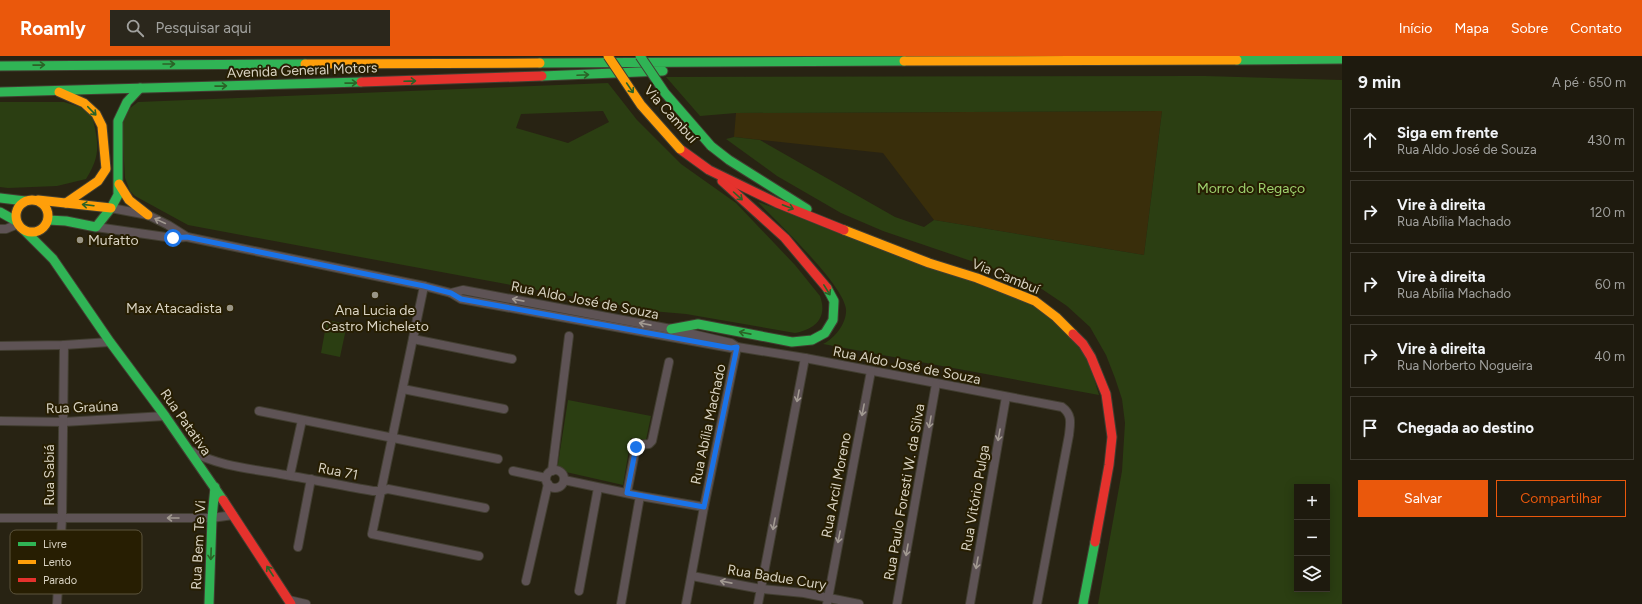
<!DOCTYPE html>
<html lang="pt">
<meta charset="utf-8">
<style>
:root{--surface:#1e1a0e;--page:#2b271c;--text:#f1f3f6;--muted:#a1a19e;--line:#3c382e;--accent:#ea580c}
body{margin:0;font-family:Figtree,sans-serif;background:var(--page);color:var(--text)}
.controls{position:absolute;right:12px;bottom:12px;display:grid;overflow:hidden;border-radius:0px;box-shadow:0 2px 10px #0003}
.controls button{width:36px;height:36px;display:grid;place-items:center;padding:0;border:0;border-bottom:1px solid var(--line);background:var(--surface);color:var(--text);font:20px sans-serif}
.stop{position:absolute;width:12px;height:12px;margin:-9px;border:3px solid #1a73e8;border-radius:50%;background:#fff}
.stop.end{background:#1a73e8;border-color:#fff;box-shadow:0 1px 4px #0008}
.list{margin:0;padding:0;list-style:none}
h2{display:flex;justify-content:space-between;align-items:center;height:52px;margin:0;padding:0 16px;font-size:17px}
h2 small{font-size:13px;font-weight:400;color:var(--muted)}
.list li{display:grid;grid-template-columns:26px 1fr auto;gap:12px;align-items:center;box-sizing:border-box;height:64px;margin:0 8px 8px;padding:0 8px;border:1px solid var(--line);border-radius:0px}
.list b{display:block;font-size:15px;white-space:nowrap}
.list p{margin:0;font-size:13px;white-space:nowrap;color:var(--muted)}
.list em{font-size:13px;font-style:normal;color:var(--muted)}
.actions{display:flex;gap:8px;padding:12px 16px}
.actions a{flex:1;padding:9px 0;border:1px solid var(--accent);border-radius:0px;text-align:center;font-size:14px;color:var(--accent)}
.actions .main{background:var(--accent);color:#fff}
.icon{flex:none;width:22px;height:22px;fill:none;stroke:currentColor;stroke-width:2;stroke-linecap:round;stroke-linejoin:round}
.map{position:relative;flex:none;width:1342px;height:548px;overflow:hidden}
header{display:flex;align-items:center;gap:24px;box-sizing:border-box;height:56px;padding:0 20px;background:var(--accent);color:#fff}
header strong{font-size:19px}
nav{display:flex;gap:22px;margin-inline-start:auto;font-size:14px}
.search{width:280px;height:36px;background:var(--page);display:flex;align-items:center;gap:10px;box-sizing:border-box;padding:0 14px;border-radius:0px;color:var(--muted);font-size:15px}
main{display:flex}
aside{flex:1;background:var(--surface)}
.map>svg:first-child{display:block}
</style>
<header>
<strong>Roamly</strong>
<div class="search"><svg class="icon" aria-label="search" viewBox="0 0 24 24"><circle cx="10" cy="10" r="6"/><path d="M15 15l6 6"/></svg>Pesquisar aqui</div>
<nav><a>Início</a><a>Mapa</a><a>Sobre</a><a>Contato</a></nav>
</header>
<main>
<div class="map">
<svg width="1342" height="548" viewBox="0 0 1342 548">
<rect width="100%" height="100%" fill="#282313"/>
<!-- built -->
<polygon fill="#392e0b" points="1162,55 1144,199 934,164 883,97 734,81 736,57"/>
<!-- green -->
<g fill="#2b3e12" fill-rule="evenodd">
<path d="M1205,20L1342,24V548H1098L1122,415L1125,367L1122,343L1115,322L1106,299L1090,271L1067,250L1030,225L883,175L841,157L777,120L726,83L734,81L760,84L895,161L924,171L934,164L1144,199L1162,55L736,57L700,60L666,21ZM1297,431H1327V533H1297Z"/>
<path d="M608,27L637,64L681,108L736,147L795,209L820,240C828,262 815,273 795,277L686,258L651,255L188,169L135,140L130,135L125,122L122,71L125,56L138,46ZM603,55L609,66L568,87L516,72L521,58Z"/>
<path d="M0,46H64L80,51L92,59C98,86 102,98 86,123L57,130L8,132L0,131Z"/>
<path d="M758,146L841,175L1033,248C1055,266 1079,285 1091,312C1094,321 1096,330 1099,339L823,288C835,282 847,267 846,253C843,228 778,167 758,146Z"/>
<polygon points="327,264 347,268 340,301 321,297"/>
<polygon points="568,344 651,360 646,384 631,382 623,429 557,414"/>
</g>
<g fill="none" stroke-linecap="round" stroke-linejoin="round">
<!-- street casing -->
<g stroke="#423e31" stroke-width="10">
<g id="street">
<polyline points="96,171 173,182 187,181 168,169 148,159 111,152"/>
<polyline points="0,173 6,173 18,168"/>
<polyline points="187,181 424,230 451,237 461,243 731,292"/>
<polyline points="424,230 372,478 479,500"/>
<path d="M451,237L463,234L671,273L731,287L737,291L805,302L1062,351C1073,359 1070,368 1069,379L1037,548"/>
<polyline points="413,283 512,303"/>
<polyline points="0,290 64,289 110,286"/>
<polyline points="403,333 504,353"/>
<polyline points="259,355 498,403"/>
<polyline points="0,365 63,366 165,360"/>
<path d="M191,395C220,411 254,413 286,419C315,424 344,430 373,435H381L388,433L485,452"/>
<circle cx="555" cy="423" r="9"/>
<polyline points="513,415 546,422"/>
<polyline points="552,415 569,280"/>
<polyline points="290,419 302,364"/>
<polyline points="564,424 640,440 704,451"/>
<polyline points="627,437 636,391 637,389 649,388 652,385 669,306"/>
<polyline points="0,462 212,462 233,459"/>
<polyline points="298,491 311,423"/>
<polyline points="692,520 761,533 804,537 859,548"/>
<polyline points="526,525 548,428"/>
<polyline points="579,535 598,432"/>
<polyline points="289,544 306,548"/>
<polyline points="57,548 62,462 64,289"/>
<polyline points="621,548 640,440"/>
<polyline points="686,548 704,451 737,291"/>
<polyline points="758,548 805,302"/>
<polyline points="827,548 871,315"/>
<polyline points="897,548 936,328"/>
<polyline points="970,548 1006,341"/>
</g>
</g>
<!-- fast casing -->
<g stroke="#423e31" stroke-width="11">
<g id="fast">
<polyline points="1237,4 1342,3"/>
<polyline points="540,7 904,5"/>
<polyline points="0,10 305,8"/>
<polyline points="542,20 663,15"/>
<polyline points="0,36 361,26"/>
<polyline points="711,90 729,104 807,153"/>
<polyline points="0,142 25,145"/>
<polyline points="0,156 16,165"/>
<polyline points="48,164 66,165 96,171 111,152 118,139 118,65 127,46 140,32"/>
<polyline points="24,174 53,203 110,286 165,360 223,444"/>
<polyline points="671,273 698,268 792,286 812,284 825,277 833,264 834,245 827,232"/>
<polyline points="209,548 212,462 215,431"/>
<polyline points="1083,548 1095,486"/>
</g>
</g>
<!-- slow casing -->
<g stroke="#423e31" stroke-width="11">
<g id="slow">
<polyline points="904,5 1237,4"/>
<polyline points="305,8 540,7"/>
<polyline points="59,36 84,47 96,58 102,70 106,113 98,125 66,147"/>
<polyline points="119,128 129,144 148,159"/>
<circle cx="32" cy="160" r="16"/>
<polyline points="38,144 111,152"/>
<polyline points="844,174 929,207 977,222 1035,245 1056,261 1073,278"/>
</g>
</g>
<!-- jam casing -->
<g stroke="#423e31" stroke-width="11">
<g id="jam">
<polyline points="361,26 542,20"/>
<polyline points="680,93 709,114 777,147 844,174"/>
<polyline points="722,125 785,182 827,232"/>
<polyline points="1073,278 1083,288 1091,301 1106,338 1112,381 1109,409 1095,486"/>
<polyline points="223,444 291,548"/>
</g>
</g>
<!-- street -->
<use href="#street" stroke="#5e5355" stroke-width="8"/>
<!-- fast -->
<use href="#fast" stroke="#30b455" stroke-width="9"/>
<!-- slow -->
<use href="#slow" stroke="#ff9f0a" stroke-width="9"/>
<!-- jam -->
<use href="#jam" stroke="#e5322d" stroke-width="9"/>
<!-- fast-bridge casing -->
<g stroke="#423e31" stroke-width="11" stroke-linecap="butt">
<polyline id="fast-bridge" points="640,0 665,37 711,90"/>
</g>
<!-- slow-bridge casing -->
<g stroke="#423e31" stroke-width="11" stroke-linecap="butt">
<polyline id="slow-bridge" points="608,0 641,49 680,93"/>
</g>
<!-- fast-bridge -->
<use href="#fast-bridge" stroke="#30b455" stroke-width="9"/>
<!-- slow-bridge -->
<use href="#slow-bridge" stroke="#ff9f0a" stroke-width="9"/>
</g>
<!-- one-way arrows -->
<defs><path id="oneway-shaft" d="M-6 0H5M1.5-3L5.5 0L1.5 3" fill="none" stroke-width="1.6" stroke-linecap="round" stroke-linejoin="round"/></defs>
<g stroke="#2b6227">
<use href="#oneway-shaft" transform="translate(169 8)"/>
<use href="#oneway-shaft" transform="translate(39 9) rotate(-1)"/>
<use href="#oneway-shaft" transform="translate(583 19) rotate(-3)"/>
<use href="#oneway-shaft" transform="translate(410 25) rotate(-2)"/>
<use href="#oneway-shaft" transform="translate(351 27) rotate(-1)"/>
<use href="#oneway-shaft" transform="translate(221 30) rotate(-1)"/>
<use href="#oneway-shaft" transform="translate(630 32) rotate(56)"/>
<use href="#oneway-shaft" transform="translate(92 55) rotate(46)"/>
<use href="#oneway-shaft" transform="translate(738 140) rotate(42)"/>
<use href="#oneway-shaft" transform="translate(88 149) rotate(-173)"/>
<use href="#oneway-shaft" transform="translate(788 151) rotate(21)"/>
<use href="#oneway-shaft" transform="translate(827 234) rotate(58)"/>
<use href="#oneway-shaft" transform="translate(745 277) rotate(-169)"/>
<use href="#oneway-shaft" transform="translate(211 498) rotate(92)"/>
<use href="#oneway-shaft" transform="translate(270 515) rotate(-123)"/>
</g>
<g stroke="#a19991">
<use href="#oneway-shaft" transform="translate(160 165) rotate(-155)"/>
<use href="#oneway-shaft" transform="translate(518 244) rotate(-169)"/>
<use href="#oneway-shaft" transform="translate(645 268) rotate(-169)"/>
<use href="#oneway-shaft" transform="translate(798 340) rotate(101)"/>
<use href="#oneway-shaft" transform="translate(863 354) rotate(101)"/>
<use href="#oneway-shaft" transform="translate(930 366) rotate(100)"/>
<use href="#oneway-shaft" transform="translate(999 379) rotate(100)"/>
<use href="#oneway-shaft" transform="translate(173 462) rotate(-180)"/>
<use href="#oneway-shaft" transform="translate(774 468) rotate(101)"/>
<use href="#oneway-shaft" transform="translate(839 481) rotate(101)"/>
<use href="#oneway-shaft" transform="translate(907 494) rotate(100)"/>
<use href="#oneway-shaft" transform="translate(977 507) rotate(100)"/>
<use href="#oneway-shaft" transform="translate(726 526) rotate(-169)"/>
</g>
<g fill="none" stroke-linecap="round" stroke-linejoin="round">
<!-- route -->
<polyline stroke="#1a73e8" stroke-width="5" points="173,182 187,181 424,230 451,237 461,243 731,292 737,291 704,451 627,437 636,391"/>
</g>
<!-- markers -->
<g fill="#9a9585" stroke="#271e02" stroke-width="1.5">
<circle cx="80" cy="184" r="4"/>
<circle cx="375" cy="239" r="4"/>
<circle cx="230" cy="252" r="4"/>
</g>
<g text-anchor="middle" stroke-width="4" stroke-linejoin="round" paint-order="stroke">
<!-- street labels -->
<g font-size="14" fill="#d8d2c2" stroke="#271e02">
<text transform="translate(302 14) rotate(-2)" y="5">Avenida General Motors</text>
<text transform="translate(671 58) rotate(48)" y="5">Via Cambuí</text>
<text transform="translate(1006 220) rotate(22)" y="5">Via Cambuí</text>
<text transform="translate(585 244) rotate(11)" y="5">Rua Aldo José de Souza</text>
<text transform="translate(907 309) rotate(11)" y="5">Rua Aldo José de Souza</text>
<text transform="translate(82 351) rotate(-2)" y="5">Rua Graúna</text>
<text transform="translate(186 366) rotate(55)" y="5">Rua Patativa</text>
<text transform="translate(708 368) rotate(-78)" y="5">Rua Abília Machado</text>
<text transform="translate(338 415) rotate(11)" y="5">Rua 71</text>
<text transform="translate(49 419) rotate(-90)" y="5">Rua Sabiá</text>
<text transform="translate(836 429) rotate(-79)" y="5">Rua Arcil Moreno</text>
<text transform="translate(904 436) rotate(-80)" y="5">Rua Paulo Foresti W. da Silva</text>
<text transform="translate(975 442) rotate(-80)" y="5">Rua Vitório Pulga</text>
<text transform="translate(198 489) rotate(-87)" y="5">Rua Bem Te Vi</text>
<text transform="translate(777 521) rotate(9)" y="5">Rua Badue Cury</text>
</g>
<!-- park labels -->
<g font-size="14" fill="#9ed26e" stroke="#271e02">
<text x="1251" y="137">Morro do Regaço</text>
</g>
<!-- poi labels -->
<g font-size="14" fill="#d8d2c2" stroke="#271e02" text-anchor="start">
<text x="88" y="189">Mufatto</text>
<text x="222" y="257" text-anchor="end">Max Atacadista</text>
<text x="375" y="259" text-anchor="middle">Ana Lucia de<tspan x="375" dy="16">Castro Micheleto</tspan></text>
</g>
</g>
<!-- legend -->
<rect x="10" y="474" width="132" height="64" rx="6" fill="#271e02" stroke="#5c543c" stroke-width="1"/>
<rect x="18" y="486" width="18" height="4" fill="#30b455"/>
<rect x="18" y="504" width="18" height="4" fill="#ff9f0a"/>
<rect x="18" y="522" width="18" height="4" fill="#e5322d"/>
<g font-size="11" fill="#d8d2c2">
<text x="43" y="492">Livre</text>
<text x="43" y="510">Lento</text>
<text x="43" y="528">Parado</text>
</g>
</svg>
<div class="controls">
<button>+</button>
<button>−</button>
<button><svg class="icon" aria-label="layers" viewBox="0 0 24 24"><path d="M12 4l9 5-9 5-9-5zM3 14l9 5 9-5"/></svg></button>
</div>
<div class="stop" style="left:173px;top:182px"></div>
<div class="stop end" style="left:636px;top:391px"></div>
</div>
<aside>
<h2>9 min<small>A pé · 650 m</small></h2>
<ul class="list">
<li><svg class="icon" aria-label="ahead" viewBox="0 0 24 24"><path d="M12 20V5M6 11l6-6 6 6"/></svg><div><b>Siga em frente</b><p>Rua Aldo José de Souza</p></div><em>430 m</em></li>
<li><svg class="icon" aria-label="right" viewBox="0 0 24 24"><path d="M7 20v-9h11M14 6l5 5-5 5"/></svg><div><b>Vire à direita</b><p>Rua Abília Machado</p></div><em>120 m</em></li>
<li><svg class="icon" aria-label="right" viewBox="0 0 24 24"><path d="M7 20v-9h11M14 6l5 5-5 5"/></svg><div><b>Vire à direita</b><p>Rua Abília Machado</p></div><em>60 m</em></li>
<li><svg class="icon" aria-label="right" viewBox="0 0 24 24"><path d="M7 20v-9h11M14 6l5 5-5 5"/></svg><div><b>Vire à direita</b><p>Rua Norberto Nogueira</p></div><em>40 m</em></li>
<li><svg class="icon" aria-label="arrive" viewBox="0 0 24 24"><path d="M6 21V4h12l-3 4 3 4H6"/></svg><div><b>Chegada ao destino</b></div></li>
</ul>
<div class="actions"><a class="main">Salvar</a><a>Compartilhar</a></div>
</aside>
</main>
